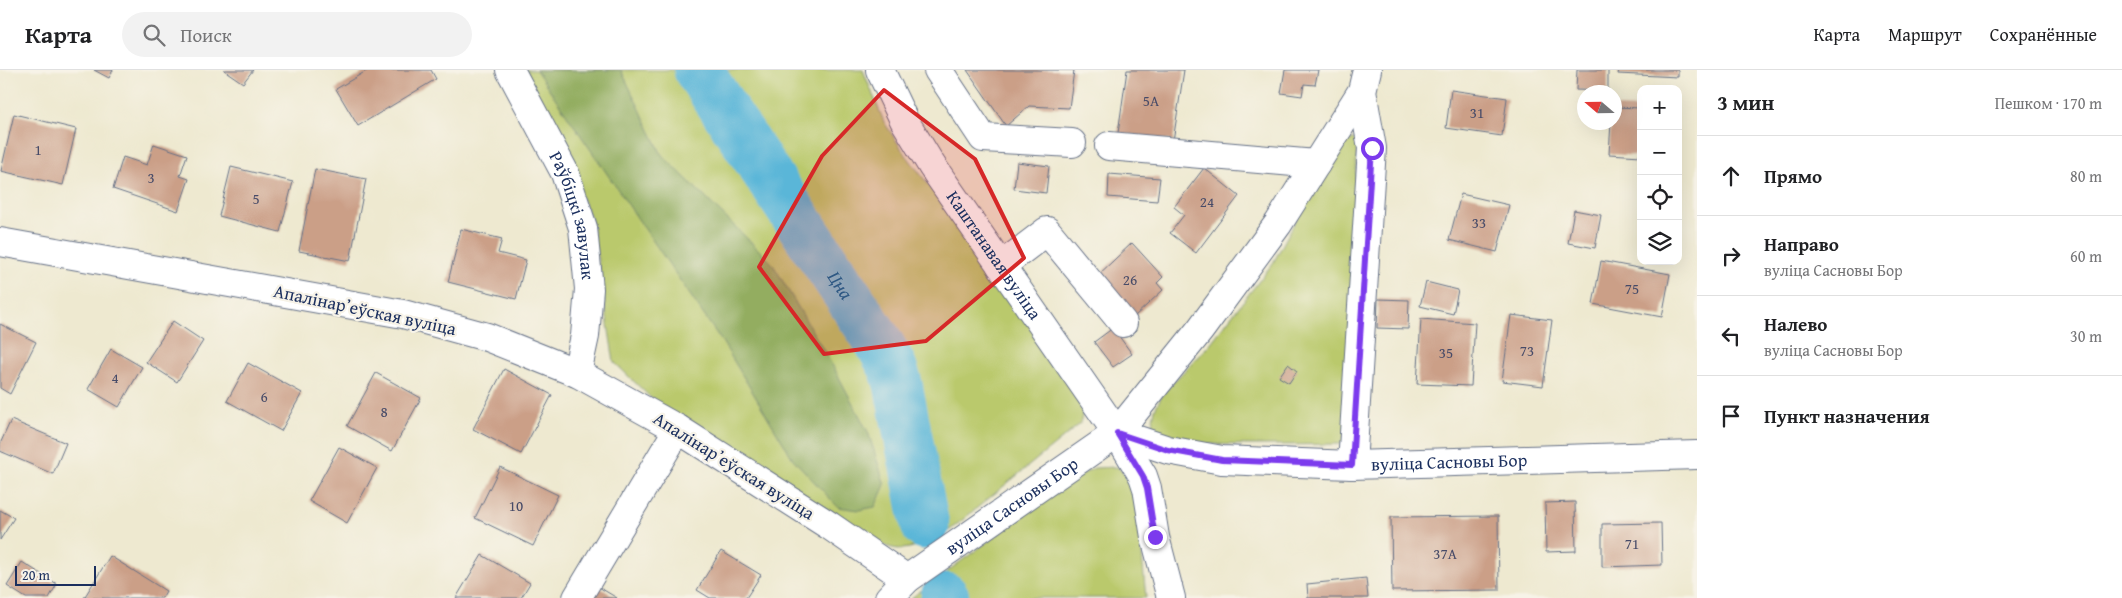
<!DOCTYPE html>
<html lang="ru">
<meta charset="utf-8">
<style>
:root{--surface:#fff;--page:#f2f2f2;--text:#202124;--muted:#757577;--line:#e0e0e0}
body{margin:0;font-family:"Gentium Book Plus",serif;background:var(--page);color:var(--text)}
.controls{position:absolute;right:15px;top:15px;display:grid;overflow:hidden;border-radius:10px;box-shadow:0 5px 20px #0002}
.controls button{width:45px;height:45px;display:grid;place-items:center;padding:0;border:0;border-bottom:1px solid var(--line);background:var(--surface);color:var(--text);font:25px sans-serif}
.compass{position:absolute;left:1577px;top:15px;width:45px;height:45px;border-radius:50%;background:var(--surface);box-shadow:0 5px 20px #0002;rotate:290deg}
.scale{position:absolute;left:15px;bottom:12px;width:81px;box-sizing:border-box;padding-left:5px;border:2px solid #1b2f5e;border-top:0;font-size:14px;line-height:18px;white-space:nowrap;color:#1b2f5e;-webkit-text-stroke:4px #f7f3e8;paint-order:stroke}
.stop{position:absolute;width:15px;height:15px;margin:-11px;border:4px solid #7c3aed;border-radius:50%;background:#fff}
.stop.end{background:#7c3aed;border-color:#fff;box-shadow:0 1px 5px #0008}
.list{margin:0;padding:0;list-style:none}
h2{display:flex;justify-content:space-between;align-items:center;height:65px;margin:0;padding:0 20px;font-size:21px}
h2 small{font-size:16px;font-weight:400;color:var(--muted)}
.list li{display:grid;grid-template-columns:32px 1fr auto;gap:15px;align-items:center;box-sizing:border-box;height:80px;padding:0 20px;border-top:1px solid var(--line)}
.list b{display:block;font-size:19px;white-space:nowrap}
.list p{margin:0;font-size:16px;white-space:nowrap;color:var(--muted)}
.list em{font-size:16px;font-style:normal;color:var(--muted)}
.icon{flex:none;width:28px;height:28px;fill:none;stroke:currentColor;stroke-width:2;stroke-linecap:round;stroke-linejoin:round}
.map{position:relative;flex:none;width:1697px;height:528px;overflow:hidden}
header{display:flex;align-items:center;gap:30px;box-sizing:border-box;height:70px;padding:0 25px;background:var(--surface);border-bottom:1px solid var(--line)}
header strong{font-size:24px}
nav{display:flex;gap:28px;margin-inline-start:auto;font-size:18px}
.search{width:350px;height:45px;background:var(--page);display:flex;align-items:center;gap:12px;box-sizing:border-box;padding:0 18px;border-radius:28px;color:var(--muted);font-size:19px}
main{display:flex}
aside{flex:1;background:var(--surface)}
.map>svg:first-child{display:block}
</style>
<header>
<strong>Карта</strong>
<div class="search"><svg class="icon" aria-label="search" viewBox="0 0 24 24"><circle cx="10" cy="10" r="6"/><path d="M15 15l6 6"/></svg>Поиск</div>
<nav><a>Карта</a><a>Маршрут</a><a>Сохранённые</a></nav>
</header>
<main>
<div class="map">
<svg width="1697" height="528" viewBox="0 0 1697 528">
<rect width="100%" height="100%" fill="#f7f3e8"/>
<filter id="ink" filterUnits="userSpaceOnUse"><feTurbulence type="fractalNoise" baseFrequency=".02" numOctaves="2"/><feDisplacementMap in="SourceGraphic" scale="10" xChannelSelector="R" yChannelSelector="G"/><feConvolveMatrix kernelMatrix="1 2 1 2 8 2 1 2 1" color-interpolation-filters="sRGB"/></filter>
<filter id="wash" filterUnits="userSpaceOnUse"><feTurbulence type="fractalNoise" baseFrequency=".0096" numOctaves="4" result="noise"/><feDisplacementMap in="SourceGraphic" scale="20" xChannelSelector="R" yChannelSelector="G"/><feGaussianBlur stdDeviation="1.12" result="paint"/><feColorMatrix in="noise" values="0 0 0 0 0 0 0 0 0 0 0 0 0 0 0 0 0 1.4 0 .05"/><feComposite in="paint" operator="in"/></filter>
<g filter="url(#wash)">
<rect width="100%" height="100%" fill="#eee9d0"/>
<!-- green -->
<g fill="#bac96c" stroke="#6a7c65">
<path d="M522,0H687L885,298L923,474C903,481 894,481 875,471L653,330L614,292L591,148Z"/>
<polygon points="712,0 863,0 884,52 903,81 1084,320 1085,336 1080,354 950,460 935,464 906,298"/>
<path d="M1352,69L1357,70L1346,374C1316,374 1178,379 1160,366C1156,364 1154,357 1152,354L1155,339L1163,323L1209,275L1273,193L1315,114L1346,73Z"/>
<polygon points="1117,397 1135,412 1146,528 911,528 1070,411 1094,398"/>
</g>
<!-- forest -->
<polygon fill="#93ad60" stroke="#576e5f" points="536,0 621,0 662,85 772,193 834,298 868,362 885,415 875,437 859,440 838,437 793,389 723,273"/>
<g fill="none" stroke-linecap="round" stroke-linejoin="round">
<!-- river -->
<g stroke="#5ab6d8" stroke-width="49">
<path id="s1" d="M698,0L878,271L893,298L898,314L925,455"/>
<polyline points="945,527 945,528"/>
</g>
</g>
<g id="blocks">
<!-- building -->
<g fill="#cb9f87">
<polygon points="94,0 113,0 109,8"/>
<polygon points="224,0 253,0 243,13"/>
<polygon points="368,0 431,0 436,9 358,56 336,19"/>
<polygon points="967,0 1074,0 1069,38 1029,36 1006,56"/>
<polygon points="1127,0 1184,0 1173,71 1118,63"/>
<polygon points="1285,0 1318,0 1315,15 1304,14 1302,26 1281,23"/>
<polygon points="1577,0 1608,0 1608,21 1576,20"/>
<polygon points="1619,0 1678,0 1678,7 1618,4"/>
<polygon points="1451,20 1507,28 1502,66 1446,58"/>
<polygon points="1614,37 1641,38 1641,86 1609,84 1611,52 1614,52"/>
<polygon points="14,44 76,59 63,115 1,101"/>
<polygon points="154,74 187,85 180,106 189,109 178,141 113,119 123,87 147,95"/>
<polygon points="1017,92 1049,96 1046,123 1014,119"/>
<polygon points="231,97 293,112 280,162 219,146"/>
<polygon points="1204,98 1239,126 1196,183 1170,163 1184,145 1174,137"/>
<polygon points="315,99 366,109 350,191 299,181"/>
<polygon points="1109,104 1160,108 1157,131 1108,127"/>
<polygon points="1461,124 1509,135 1497,182 1449,170"/>
<polygon points="1574,140 1601,145 1595,178 1568,173"/>
<polygon points="461,159 502,169 498,183 526,190 516,229 448,212"/>
<polygon points="1132,173 1163,207 1157,213 1163,220 1134,247 1096,207"/>
<polygon points="1601,191 1670,204 1662,247 1593,234"/>
<polygon points="1426,212 1458,220 1453,244 1420,236"/>
<polygon points="1378,229 1409,230 1408,259 1377,258"/>
<polygon points="1511,245 1552,250 1543,316 1502,311"/>
<polygon points="1421,249 1475,253 1471,316 1417,314"/>
<polygon points="173,251 203,271 177,312 146,292"/>
<polygon points="0,254 36,272 10,324 0,318"/>
<polygon points="1113,258 1132,284 1113,297 1094,272"/>
<polygon points="111,279 142,297 119,337 88,319"/>
<polygon points="248,293 302,323 281,361 227,331"/>
<polygon points="1288,294 1297,301 1289,313 1279,307"/>
<polygon points="504,299 552,325 521,384 473,359"/>
<polygon points="376,303 421,328 392,381 347,356"/>
<polygon points="11,350 66,373 53,404 0,381 0,374"/>
<polygon points="339,377 377,398 347,453 309,431"/>
<polygon points="500,397 558,425 533,476 475,448"/>
<polygon points="1575,432 1576,481 1546,482 1545,433"/>
<polygon points="0,440 14,448 0,470"/>
<polygon points="1498,446 1499,520 1392,521 1391,447"/>
<polygon points="1661,453 1662,495 1602,497 1602,454"/>
<polygon points="721,481 761,505 746,528 710,528 697,520"/>
<polygon points="482,485 530,513 521,528 456,528"/>
<polygon points="110,486 166,521 162,528 84,528"/>
<polygon points="22,492 57,514 49,528 26,528 7,516"/>
<polygon points="1366,508 1368,528 1308,528 1307,514"/>
<polygon points="592,513 617,528 583,528"/>
</g>
</g>
</g>
<g filter="url(#ink)">
<use href="#blocks" fill-opacity="0" stroke="#657086" stroke-width="1"/>
<g fill="none" stroke-linecap="round" stroke-linejoin="round">
<!-- minor casing -->
<g stroke="#657086" stroke-width="30">
<g id="minor">
<path id="s2" d="M510,0L565,103L583,158L589,219L585,266L577,303"/>
<path id="s3" d="M880,0L904,50L932,96L1117,363L1143,406L1147,418L1155,467L1171,528"/>
<polyline points="938,0 983,68 1072,73"/>
<polyline points="1109,76 1316,94"/>
<polyline points="0,172 403,244 487,267 577,303 678,359 830,456 907,509"/>
<polyline points="1001,196 1047,161 1123,253"/>
<path id="s4" d="M1117,363L1168,380L1222,390L1352,395L1697,385"/>
<polyline points="1352,395 1372,78 1362,21"/>
<polyline points="577,528 678,359"/>
<path id="s5" d="M889,528L907,509L1117,363L1200,260L1278,154L1362,21L1367,0"/>
</g>
</g>
<!-- minor -->
<use href="#minor" stroke="#fff" stroke-width="28"/>
</g>
</g>
<g fill="none" stroke-linecap="round" stroke-linejoin="round" filter="url(#ink)">
<!-- route -->
<polyline stroke="#7c3aed" stroke-width="6" points="1155,467 1147,418 1143,406 1117,363 1168,380 1222,390 1352,395 1372,78"/>
</g>
<!-- marked area -->
<path fill="#d62828" fill-opacity="0.2" stroke="#d62828" stroke-width="4" stroke-linejoin="round" d="M884,20L975,89L1024,188L926,271L824,284L759,197L822,86Z"/>
<g text-anchor="middle" stroke-width="4.5" stroke-linejoin="round" paint-order="stroke">
<!-- number labels -->
<g font-size="15" fill="#474b68">
<text x="1151" y="36">5А</text>
<text x="1477" y="48">31</text>
<text x="38" y="85">1</text>
<text x="151" y="113">3</text>
<text x="256" y="134">5</text>
<text x="1207" y="137">24</text>
<text x="1479" y="158">33</text>
<text x="1130" y="215">26</text>
<text x="1632" y="224">75</text>
<text x="1527" y="286">73</text>
<text x="1446" y="288">35</text>
<text x="115" y="313">4</text>
<text x="264" y="332">6</text>
<text x="384" y="347">8</text>
<text x="516" y="441">10</text>
<text x="1632" y="479">71</text>
<text x="1445" y="489">37А</text>
</g>
<!-- street labels -->
<g font-size="18" fill="#1b2f5e" stroke="#f7f3e8">
<text dy="6" stroke="none"><textPath href="#s2" startOffset="160">Раўбіцкі завулак</textPath></text>
<text dy="6" stroke="none"><textPath href="#s3" startOffset="218">Каштанавая вуліца</textPath></text>
<text transform="translate(365 240) rotate(12)" y="6">Апалінарʼеўская вуліца</text>
<text dy="6" stroke="none"><textPath href="#s4" startOffset="336">вуліца Сасновы Бор</textPath></text>
<text transform="translate(734 396) rotate(32)" y="6">Апалінарʼеўская вуліца</text>
<text dy="6" stroke="none"><textPath href="#s5" startOffset="154">вуліца Сасновы Бор</textPath></text>
</g>
<!-- water labels -->
<g font-size="19" font-style="italic" fill="#2e5883" stroke="#f7f3e8">
<text dy="7" stroke="none"><textPath href="#s1" startOffset="258">Цна</textPath></text>
</g>
</g>
</svg>
<div class="controls">
<button>+</button>
<button>−</button>
<button><svg class="icon" aria-label="locate" viewBox="0 0 24 24"><circle cx="12" cy="12" r="6"/><path d="M12 2v4M12 18v4M2 12h4M18 12h4"/></svg></button>
<button><svg class="icon" aria-label="layers" viewBox="0 0 24 24"><path d="M12 4l9 5-9 5-9-5zM3 14l9 5 9-5"/></svg></button>
</div>
<svg class="compass" viewBox="-18 -18 36 36"><path d="M0-13l5 13h-10z" fill="#e53935"/><path d="M0 13l5-13h-10z" fill="#757577"/></svg>
<div class="scale">20 m</div>
<div class="stop" style="left:1372px;top:78px"></div>
<div class="stop end" style="left:1155px;top:467px"></div>
</div>
<aside>
<h2>3 мин<small>Пешком · 170 m</small></h2>
<ul class="list">
<li><svg class="icon" aria-label="ahead" viewBox="0 0 24 24"><path d="M12 20V5M6 11l6-6 6 6"/></svg><div><b>Прямо</b></div><em>80 m</em></li>
<li><svg class="icon" aria-label="right" viewBox="0 0 24 24"><path d="M7 20v-9h11M14 6l5 5-5 5"/></svg><div><b>Направо</b><p>вуліца Сасновы Бор</p></div><em>60 m</em></li>
<li><svg class="icon" aria-label="left" viewBox="0 0 24 24"><path d="M17 20v-9H6M10 6l-5 5 5 5"/></svg><div><b>Налево</b><p>вуліца Сасновы Бор</p></div><em>30 m</em></li>
<li><svg class="icon" aria-label="arrive" viewBox="0 0 24 24"><path d="M6 21V4h12l-3 4 3 4H6"/></svg><div><b>Пункт назначения</b></div></li>
</ul>
</aside>
</main>
